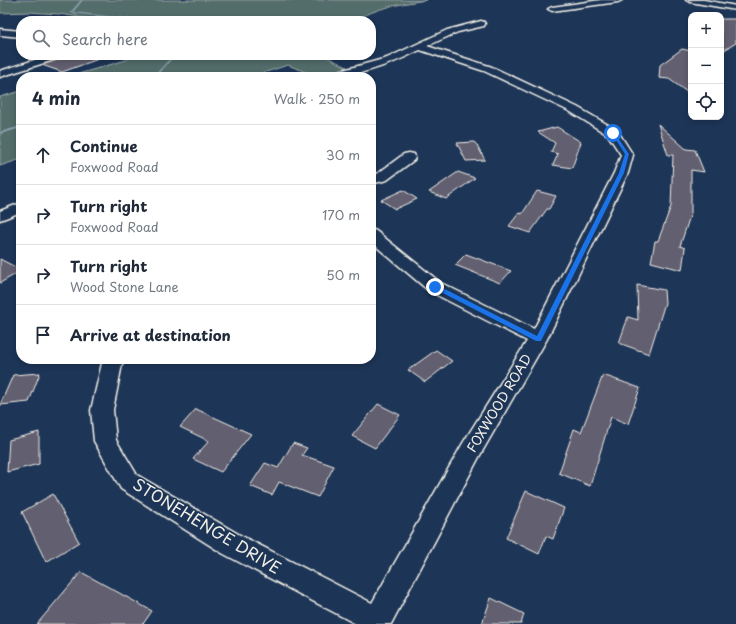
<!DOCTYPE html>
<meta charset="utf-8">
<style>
:root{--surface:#fff;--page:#f2f2f3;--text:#1f2937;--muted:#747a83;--line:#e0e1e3}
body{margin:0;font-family:"Playpen Sans",sans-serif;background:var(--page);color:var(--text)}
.controls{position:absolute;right:12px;top:12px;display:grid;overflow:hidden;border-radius:8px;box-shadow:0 2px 6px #0003}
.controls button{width:36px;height:36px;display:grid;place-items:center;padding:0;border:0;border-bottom:1px solid var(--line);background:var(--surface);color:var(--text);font:20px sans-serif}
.stop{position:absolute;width:12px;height:12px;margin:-9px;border:3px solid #1a73e8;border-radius:50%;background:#fff}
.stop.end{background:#1a73e8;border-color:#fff;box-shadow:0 1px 4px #0008}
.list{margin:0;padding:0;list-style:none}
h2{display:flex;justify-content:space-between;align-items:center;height:52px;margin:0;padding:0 16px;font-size:17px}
h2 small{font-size:13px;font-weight:400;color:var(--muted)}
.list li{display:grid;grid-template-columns:26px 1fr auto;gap:12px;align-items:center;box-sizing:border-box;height:60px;padding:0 16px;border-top:1px solid var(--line)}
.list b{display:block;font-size:15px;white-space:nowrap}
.list p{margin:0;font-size:13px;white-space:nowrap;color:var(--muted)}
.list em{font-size:13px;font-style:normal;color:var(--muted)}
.icon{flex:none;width:22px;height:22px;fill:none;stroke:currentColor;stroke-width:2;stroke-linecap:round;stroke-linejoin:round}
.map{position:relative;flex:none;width:736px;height:624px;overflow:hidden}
.search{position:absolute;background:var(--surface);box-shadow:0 2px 6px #0003;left:16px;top:16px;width:360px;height:44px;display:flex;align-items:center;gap:10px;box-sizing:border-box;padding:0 14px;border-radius:16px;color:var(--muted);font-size:15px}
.panel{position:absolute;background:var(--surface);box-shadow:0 2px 6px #0003;left:16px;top:72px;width:360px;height:292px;border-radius:16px}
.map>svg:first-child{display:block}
</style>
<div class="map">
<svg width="736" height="624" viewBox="0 0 736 624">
<rect width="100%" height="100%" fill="#1d3557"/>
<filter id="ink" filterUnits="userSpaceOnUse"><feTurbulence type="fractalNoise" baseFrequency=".025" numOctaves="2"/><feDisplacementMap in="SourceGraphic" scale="8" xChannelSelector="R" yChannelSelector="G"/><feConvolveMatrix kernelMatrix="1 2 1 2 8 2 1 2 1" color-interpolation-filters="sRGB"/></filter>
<g filter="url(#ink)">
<!-- green -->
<g fill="#526d6b" stroke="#a3afaa">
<path d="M0,0H426C402,4 376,7 355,21H106L59,14L29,12L0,13Z"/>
<polygon points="134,55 323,55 347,67 318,77 288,65 250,77 68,77 126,60"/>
<polygon points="21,91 21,159 0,166 0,97"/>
</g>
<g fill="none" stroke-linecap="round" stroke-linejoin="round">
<!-- stream -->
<g fill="#8da3b3" fill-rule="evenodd">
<polygon points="81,0 83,0 73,12 152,21 144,21 70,13"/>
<polygon points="173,55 175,55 156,77 153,77"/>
<polygon points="21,126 21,128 0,134 0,132"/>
</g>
</g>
<!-- building -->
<g fill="#625e71" stroke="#f4f1e8">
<polygon points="721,19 736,19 736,43 721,52"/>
<polygon points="682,49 691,51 691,95 669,79 659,78 660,65"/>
<polygon points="66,55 106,55 107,56 62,72 42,65 63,58"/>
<polygon points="658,124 686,149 695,150 704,172 691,170 691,213 680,246 685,248 682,270 651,262 655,241 658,241 671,206 673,155 668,155"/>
<polygon points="557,127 581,142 572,168 553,165 558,154 551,152 555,143 538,132"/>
<polygon points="474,142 477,145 485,160 466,161 457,143"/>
<polygon points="458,172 475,178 446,199 429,192"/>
<polygon points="403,190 417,199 395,209 381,200"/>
<polygon points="537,191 556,196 549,209 547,209 530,233 509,226 519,213 522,214"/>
<polygon points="466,254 511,271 500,283 455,265"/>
<polygon points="0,259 21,270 21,271 0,283"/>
<polygon points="637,285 664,290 665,303 649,354 619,343 628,317 638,320"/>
<polygon points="436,350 452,361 425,382 408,370"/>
<polygon points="40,373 29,402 0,405 13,375"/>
<polygon points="603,375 640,388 628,424 611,417 590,486 559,473 574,429 581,432"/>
<polygon points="378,404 400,415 375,448 352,436"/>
<polygon points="196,409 251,434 221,472 193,459 209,441 180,427"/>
<polygon points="39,432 39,464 7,472 9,440"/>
<polygon points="293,443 307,448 302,455 334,466 318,497 279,482 272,495 250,486 265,463 278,468"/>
<polygon points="526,491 564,508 553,539 546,536 539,554 506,538"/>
<polygon points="53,494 79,542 46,562 22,512"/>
<polygon points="81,572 152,611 143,624 37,624"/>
<polygon points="491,598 524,614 521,624 482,624"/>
</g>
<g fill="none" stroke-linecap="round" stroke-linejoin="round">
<!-- minor casing -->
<g stroke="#f4f1e8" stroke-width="3">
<g id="minor">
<polygon points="601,0 622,0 618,2 552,11 548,9 552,7"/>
<polygon points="686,0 704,0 736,6 736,10 690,2"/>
<path d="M481,21L484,22L485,24L484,26L458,32L427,46L492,67L577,107L617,130L633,155L628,173L547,339L479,457L391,624H356L222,553L121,489L94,441L91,410L103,359H123L113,410L116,440L137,475L240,535L372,603L463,443L527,341L429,291L371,242V229L376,231L441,283L534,329L614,173L621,155L608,135L569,111L484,71L420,50C392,64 358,77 327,77L328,75L336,72L387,58L447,30Z"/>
<polygon points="0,29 21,31 21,37 0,35"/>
<polygon points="50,55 65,55 63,57 0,77 0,71"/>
<polygon points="409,153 414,154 415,157 414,160 387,180 371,184 371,176 377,174 404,154"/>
<polygon points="21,203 21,212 0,220 0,211"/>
</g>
</g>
<!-- minor -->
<use href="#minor" fill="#1d3557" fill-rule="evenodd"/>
</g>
</g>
<!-- route -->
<polygon fill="#1a73e8" points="611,132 614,132 629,154 624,173 541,341 536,341 433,288 433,285 437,285 537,336 619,173 625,154"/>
<g text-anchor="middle" stroke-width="3" stroke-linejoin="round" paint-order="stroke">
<!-- street labels -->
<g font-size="13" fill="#f4f1e8" stroke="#1d3557">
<text transform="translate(499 403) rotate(-59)" y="5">FOXWOOD ROAD</text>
</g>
<!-- near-street labels -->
<g font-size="16" fill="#f4f1e8" stroke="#1d3557">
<text transform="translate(207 526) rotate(31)" y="6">STONEHENGE DRIVE</text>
</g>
</g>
</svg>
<div class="controls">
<button>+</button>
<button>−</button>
<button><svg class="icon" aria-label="locate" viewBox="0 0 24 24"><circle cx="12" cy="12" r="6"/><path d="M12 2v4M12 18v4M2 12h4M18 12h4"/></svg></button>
</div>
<div class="stop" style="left:613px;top:133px"></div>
<div class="stop end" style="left:435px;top:287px"></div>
<div class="search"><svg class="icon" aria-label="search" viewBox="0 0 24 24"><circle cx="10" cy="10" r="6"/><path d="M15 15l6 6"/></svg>Search here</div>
<section class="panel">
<h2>4 min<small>Walk · 250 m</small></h2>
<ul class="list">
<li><svg class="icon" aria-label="ahead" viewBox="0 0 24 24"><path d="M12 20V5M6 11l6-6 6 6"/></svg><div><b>Continue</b><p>Foxwood Road</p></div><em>30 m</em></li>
<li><svg class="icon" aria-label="right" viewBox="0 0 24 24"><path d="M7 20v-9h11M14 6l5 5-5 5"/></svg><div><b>Turn right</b><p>Foxwood Road</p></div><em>170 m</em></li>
<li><svg class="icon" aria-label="right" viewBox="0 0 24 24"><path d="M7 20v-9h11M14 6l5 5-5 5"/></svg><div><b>Turn right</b><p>Wood Stone Lane</p></div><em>50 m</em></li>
<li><svg class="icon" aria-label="arrive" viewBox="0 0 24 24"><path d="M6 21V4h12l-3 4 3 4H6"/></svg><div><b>Arrive at destination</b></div></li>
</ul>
</section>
</div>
